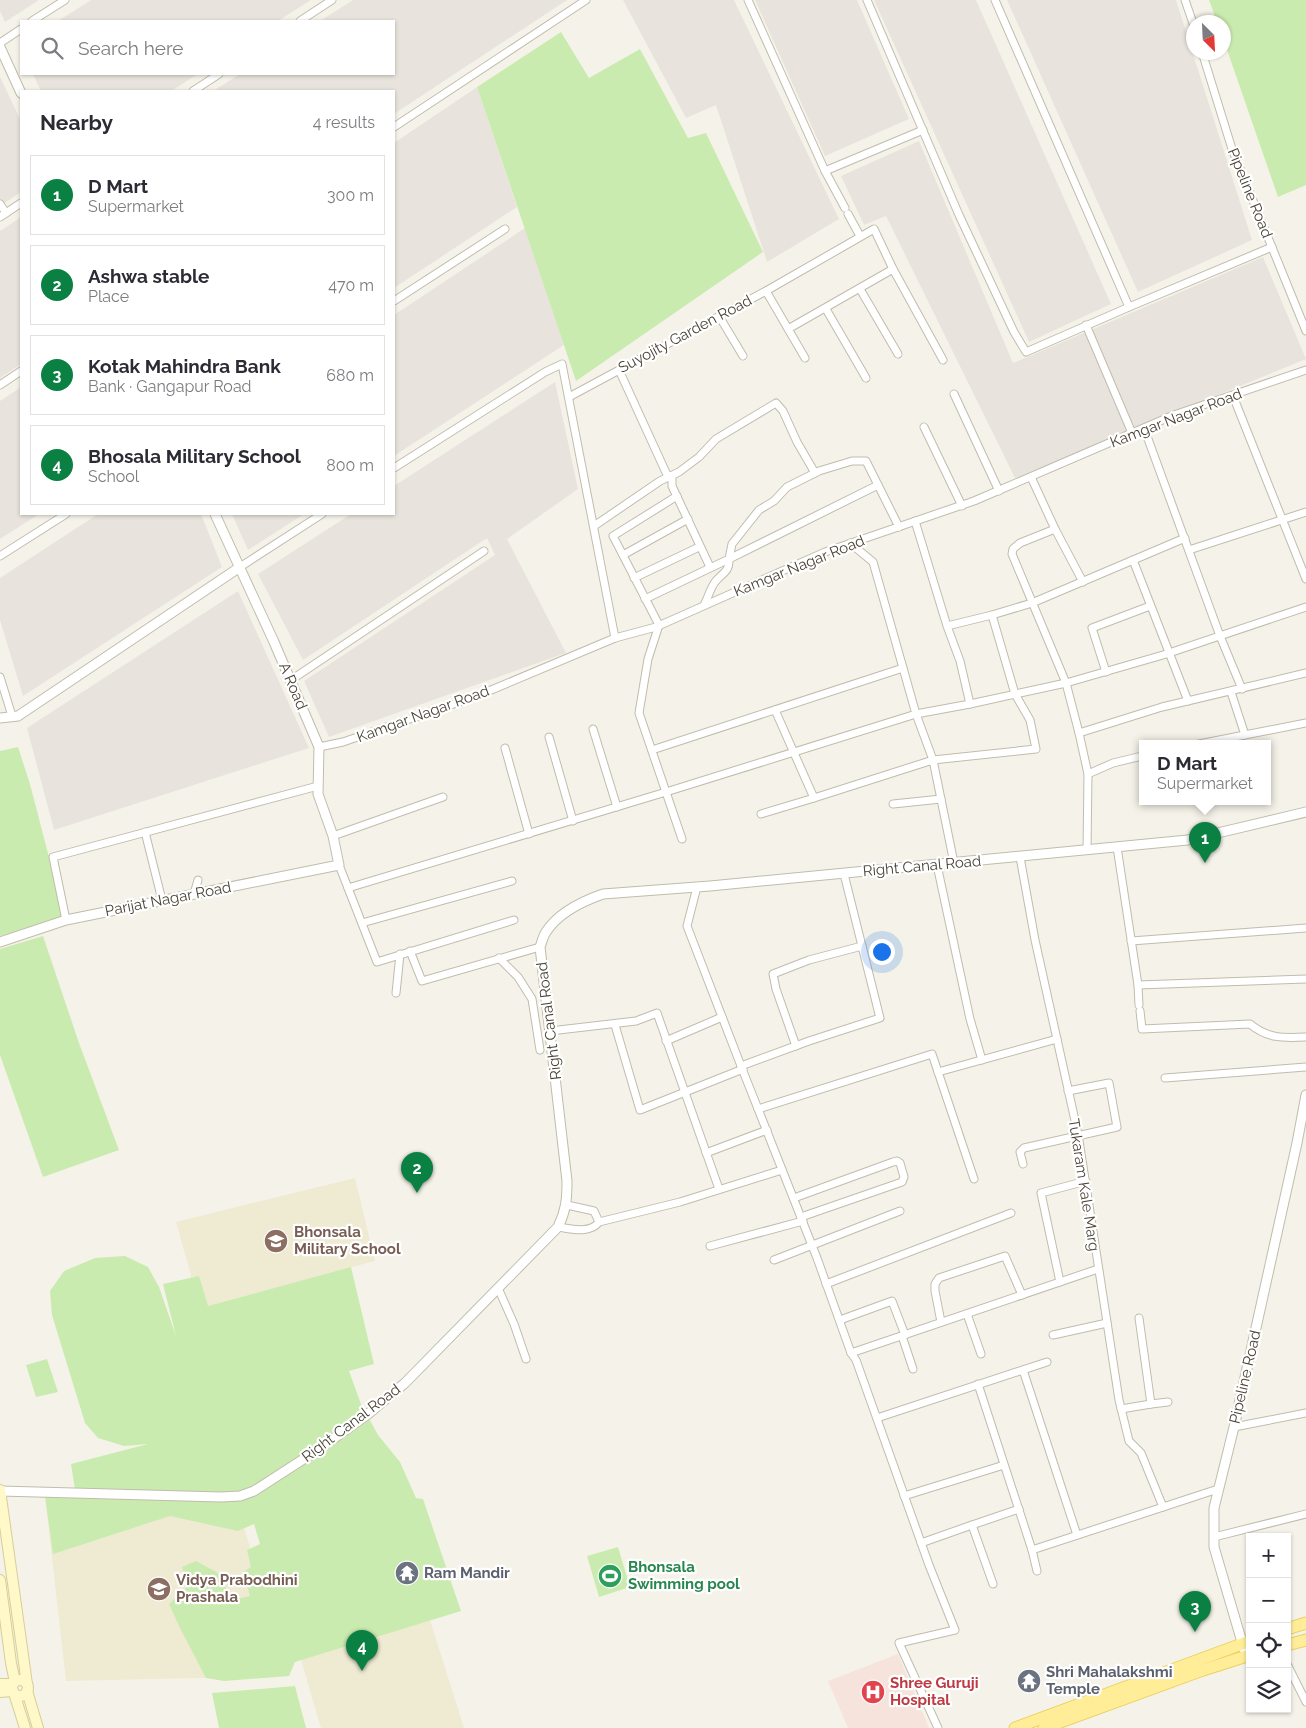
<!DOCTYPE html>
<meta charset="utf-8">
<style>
:root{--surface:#fff;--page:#f7f7f7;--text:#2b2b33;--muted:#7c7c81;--line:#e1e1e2;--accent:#0b8043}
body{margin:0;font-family:Raleway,sans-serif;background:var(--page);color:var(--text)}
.controls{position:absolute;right:15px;bottom:15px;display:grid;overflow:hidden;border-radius:0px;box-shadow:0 1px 4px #0004}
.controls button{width:45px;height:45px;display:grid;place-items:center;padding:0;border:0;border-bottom:1px solid var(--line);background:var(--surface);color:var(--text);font:25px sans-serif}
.compass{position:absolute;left:1186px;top:15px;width:45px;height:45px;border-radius:50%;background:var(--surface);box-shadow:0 1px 4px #0004;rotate:156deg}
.you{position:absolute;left:881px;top:951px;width:18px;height:18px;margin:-12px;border:4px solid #fff;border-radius:50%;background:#1a73e8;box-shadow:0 0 0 8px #1a73e833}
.badge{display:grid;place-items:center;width:32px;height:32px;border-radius:50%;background:var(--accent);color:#fff;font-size:16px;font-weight:700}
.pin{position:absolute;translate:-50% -41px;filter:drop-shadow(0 1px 2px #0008)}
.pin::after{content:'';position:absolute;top:26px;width:18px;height:15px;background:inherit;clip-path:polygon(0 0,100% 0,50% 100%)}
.popup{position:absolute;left:1139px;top:740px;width:132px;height:65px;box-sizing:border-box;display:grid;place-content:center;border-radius:0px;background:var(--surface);filter:drop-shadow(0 1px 4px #0005);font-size:16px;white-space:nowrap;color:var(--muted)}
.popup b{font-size:19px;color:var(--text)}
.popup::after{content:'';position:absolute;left:50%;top:100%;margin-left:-10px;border:10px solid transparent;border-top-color:var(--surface)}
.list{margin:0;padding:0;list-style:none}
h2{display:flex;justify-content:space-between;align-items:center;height:65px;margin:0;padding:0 20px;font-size:21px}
h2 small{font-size:16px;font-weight:400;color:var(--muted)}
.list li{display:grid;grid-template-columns:32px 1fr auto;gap:15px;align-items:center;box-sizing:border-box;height:80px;margin:0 10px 10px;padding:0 10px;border:1px solid var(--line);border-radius:0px}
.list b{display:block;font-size:19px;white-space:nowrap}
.list p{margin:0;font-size:16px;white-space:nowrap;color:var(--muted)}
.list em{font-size:16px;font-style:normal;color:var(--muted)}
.icon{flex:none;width:28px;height:28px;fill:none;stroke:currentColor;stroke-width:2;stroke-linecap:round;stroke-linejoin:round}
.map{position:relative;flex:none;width:1306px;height:1728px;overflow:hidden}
.search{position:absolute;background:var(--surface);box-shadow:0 1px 4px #0004;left:20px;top:20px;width:375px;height:55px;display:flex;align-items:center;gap:12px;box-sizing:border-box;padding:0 18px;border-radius:0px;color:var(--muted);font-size:19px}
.panel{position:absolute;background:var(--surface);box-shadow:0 1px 4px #0004;left:20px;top:90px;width:375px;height:425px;border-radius:0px}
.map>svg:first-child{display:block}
</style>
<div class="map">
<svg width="1306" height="1728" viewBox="0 0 1306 1728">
<rect width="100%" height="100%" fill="#f5f3e9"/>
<!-- industrial -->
<g fill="#e8e4dd">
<polygon points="0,0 39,0 5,22 0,11"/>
<polygon points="91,0 311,0 278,21 58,21"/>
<polygon points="353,0 567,0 394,114 394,91 213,91 240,74 394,74 394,21 320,21"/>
<polygon points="623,0 734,0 839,219 767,262 716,105 686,118"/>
<polygon points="755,0 857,0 909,119 825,156"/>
<polygon points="874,0 976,0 1111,304 1029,342"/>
<polygon points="1007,0 1176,0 1252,240 1138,292"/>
<polygon points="33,74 198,74 171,91 41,91"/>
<polygon points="0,77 21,121 21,192 0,206"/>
<polygon points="477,87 517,207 394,288 394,143"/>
<polygon points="919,141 1013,363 1263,257 1306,359 1015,478 886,216 864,225 841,176"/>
<polygon points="21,217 21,364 0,378 0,231"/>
<polygon points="525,228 564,345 394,456 394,315"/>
<polygon points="555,382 578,489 507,539 566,653 329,737 304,681 495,555 487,538 303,660 258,574 351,514 394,514 394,486"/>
<polygon points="21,387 21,514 39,514 0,539 0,401"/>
<polygon points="98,514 201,514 222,567 23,696 0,620 0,578"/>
<polygon points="232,514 304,514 248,550"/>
<polygon points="238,591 309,748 54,830 27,728"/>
</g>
<!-- education -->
<g fill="#efead2">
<polygon points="355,1178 375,1261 200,1308 176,1222"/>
<polygon points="45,1496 236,1501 289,1676 66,1681"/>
<polygon points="425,1604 464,1728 321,1728 299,1653"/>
</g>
<!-- medical -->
<polygon fill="#f6e3dc" points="898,1654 929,1728 848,1728 828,1681"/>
<!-- green -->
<g fill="#caebb0">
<polygon points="1209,0 1306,0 1306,185 1278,197 1224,41 1224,22 1217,22"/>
<polygon points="561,32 589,78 640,49 688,138 706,133 763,252 576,381 477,87"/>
<polygon points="18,747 30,784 65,919 0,936 0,751"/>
<polygon points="43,936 79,1043 119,1150 43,1177 0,1055 0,949"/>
<polygon points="125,1256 148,1267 159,1287 176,1336 163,1284 199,1276 208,1306 351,1267 374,1364 349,1371 361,1404 378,1435 400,1462 416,1498 423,1499 461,1611 295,1662 289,1676 224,1681 206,1678 180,1628 169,1604 188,1586 182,1567 196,1561 218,1573 232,1600 250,1596 243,1572 251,1567 247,1550 260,1544 254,1524 238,1531 170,1516 53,1554 45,1496 76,1496 71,1464 148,1444 124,1446 98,1438 85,1423 52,1315 50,1291 64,1271 95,1258"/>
<polygon points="47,1359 58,1392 36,1397 26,1365"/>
<polygon points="618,1547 630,1587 599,1597 587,1556"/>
<polygon points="295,1686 306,1728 219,1728 212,1693"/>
</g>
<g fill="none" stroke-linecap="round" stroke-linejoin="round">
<!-- minor casing -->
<g stroke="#c1bcab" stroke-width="9">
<g id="minor">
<polyline points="748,0 825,171 845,208"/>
<polyline points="867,0 959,215 1014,332 1026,352 1129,307 1272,247"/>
<polyline points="995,0 1129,307"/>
<polyline points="1185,0 1194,26"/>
<polyline points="32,21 65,0"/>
<polyline points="300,21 332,0"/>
<polyline points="0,43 21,29"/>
<polyline points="1202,52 1232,149 1306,331"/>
<polyline points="193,91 219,74"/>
<polyline points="394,127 586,0"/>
<polyline points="825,171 923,130"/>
<polyline points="0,204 6,213"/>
<polyline points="848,214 860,236"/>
<polyline points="0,217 21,203"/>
<polyline points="860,289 898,354"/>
<polyline points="766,291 805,358"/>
<polyline points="394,301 505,229"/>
<polyline points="826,309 866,378"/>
<polyline points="719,316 743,356"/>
<polyline points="1086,325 1132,433"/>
<polyline points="788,329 893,269"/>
<polyline points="619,370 668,477 672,476 672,486 710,567"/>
<polyline points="0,385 21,371"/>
<polyline points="954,394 999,491"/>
<polyline points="1233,396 1306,579"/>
<polyline points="569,397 766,291 874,229 893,269 943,360"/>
<polyline points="924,427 962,506"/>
<polyline points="1144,428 1220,636 1242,689"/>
<polyline points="394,468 545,372 562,364 615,638"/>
<polyline points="1031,477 1055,529 1083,582"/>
<polyline points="677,496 613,536 659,625 648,659 639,713 682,839"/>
<polyline points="915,521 947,626 960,661 970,704 916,714 933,760 1036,749 1030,720 1015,694 992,615 947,626"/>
<polyline points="594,526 660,481 679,472 699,457 716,439 776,403 783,411 797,442 815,473"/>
<polyline points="1055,529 1020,543 1013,549 1012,554 1066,683 1163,655 1306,607"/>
<polyline points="1189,550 1306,512"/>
<polyline points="623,555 688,519"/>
<polyline points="0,556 66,514"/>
<polyline points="1133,560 1188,701"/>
<polyline points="240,567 322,514"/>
<polyline points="634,578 699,547"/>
<polyline points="645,599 729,559 732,544 759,510 774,501 787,487 819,471 852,461 866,461 899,527"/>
<path d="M704,605C708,598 710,589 715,582C722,573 730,572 729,559L878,485"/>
<polyline points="992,615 1032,603 1185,538"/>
<polyline points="1106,672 1092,628 1150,606"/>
<polyline points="0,677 12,716"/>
<polyline points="291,680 484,551"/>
<polyline points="1231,692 1245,735"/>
<polyline points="970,704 1066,683 1079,733 1162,707 1306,673"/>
<polyline points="775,710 814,798 933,760 954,863"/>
<polyline points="593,729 617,807"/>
<polyline points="1079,733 1088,774 1087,850"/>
<polyline points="549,737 573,821"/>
<polyline points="1199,744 1306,723"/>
<polyline points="319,747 343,742 477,696 615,638 656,627 825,552 974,501 1174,415 1306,370"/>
<polyline points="505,748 529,834"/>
<polyline points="652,750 903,668"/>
<polyline points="1088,774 1113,763 1142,756"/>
<polyline points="893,804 941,799"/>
<polyline points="761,814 814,798"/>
<polyline points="145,832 162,900"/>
<polyline points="333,836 443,797"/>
<polyline points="1117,847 1138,985 1306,979"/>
<polyline points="1020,857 1035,940 1078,1134 1119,1400 1129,1441 1141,1453 1163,1507"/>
<polyline points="339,865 348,888 666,792 916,714 873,562 850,543"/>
<polyline points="937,865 970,1019 982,1060"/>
<polyline points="697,887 687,926 741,1066 817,1258 851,1353 856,1360 929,1565 955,1630 899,1643 938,1728"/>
<polyline points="348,888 377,962 514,920"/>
<polyline points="194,894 198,880"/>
<polyline points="66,920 53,857 318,786"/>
<polyline points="362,923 512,881"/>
<polyline points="1131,941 1306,928"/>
<polyline points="410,951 422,981 540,947"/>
<polyline points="499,958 518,977 532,999 540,1050"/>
<polyline points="1138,985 1139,1005"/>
<polyline points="396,993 400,954"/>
<path d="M1140,1011L1142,1029L1250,1024C1268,1039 1284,1038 1306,1037"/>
<polyline points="615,1025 640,1110 743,1069"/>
<polyline points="550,1031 636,1021 657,1013 719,1189"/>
<polyline points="666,1041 722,1017"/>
<polyline points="796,1046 776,989 773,974 809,960 862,946"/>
<polyline points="741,1066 809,1041 880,1018 844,874"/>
<polyline points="938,1072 1057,1039"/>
<polyline points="1165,1078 1306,1067"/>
<polyline points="758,1109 932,1054 974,1179"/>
<polyline points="706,1153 767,1130"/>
<polyline points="1023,1164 1020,1152 1024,1148 1117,1127 1109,1083 1068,1091"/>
<polyline points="794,1198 893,1162 897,1161 900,1163 904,1177 902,1182 801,1217"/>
<polyline points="567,1205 594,1211 599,1222"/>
<path d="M558,1227C571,1229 590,1234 599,1222L680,1202L782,1170"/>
<polyline points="710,1246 803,1221"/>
<polyline points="774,1260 900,1211"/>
<polyline points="1060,1282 1041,1193 1086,1181"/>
<polyline points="826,1284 1011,1213"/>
<polyline points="498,1288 514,1324 526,1359"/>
<polyline points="967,1314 981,1354"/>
<polyline points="840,1320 892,1301 905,1335"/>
<polyline points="941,1322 935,1291 935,1284 939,1278 1005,1256 1022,1295"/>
<polyline points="1053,1335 1107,1323"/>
<polyline points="902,1336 913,1369"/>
<polyline points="851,1353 1098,1269"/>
<polyline points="1023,1370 1077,1535"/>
<polyline points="978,1384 1032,1550 1037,1571"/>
<polyline points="1151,1404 1168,1402"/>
<polyline points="1121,1409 1151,1404 1139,1318"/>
<polyline points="877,1418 1047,1362"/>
<polyline points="1234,1427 1306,1413"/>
<polyline points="904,1496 1004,1465"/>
<polyline points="972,1525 1019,1509"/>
<polyline points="1214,1537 1306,1514"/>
<polyline points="921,1543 972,1525 993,1584"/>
<polyline points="1032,1550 1218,1489"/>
<polyline points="1287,1664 1306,1702"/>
</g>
</g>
<!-- tertiary casing -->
<g stroke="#c1bcab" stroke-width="11">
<g id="tertiary">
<polyline points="0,47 21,93"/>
<polyline points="0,718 18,716 240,567"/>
<polyline points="0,942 66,920 339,865 333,836 318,794 319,747 274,642 215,514"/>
<path d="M0,1491L221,1497L240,1496L254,1491L316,1451L368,1414L405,1383L558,1227C566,1211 567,1199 567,1181L540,947C542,942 543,936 546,932C558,913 583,901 603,894L710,886L1188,840L1306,812"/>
<polyline points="1244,1649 1214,1547 1214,1508 1234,1427 1297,1143 1306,1095"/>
</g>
</g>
<!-- secondary casing -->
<g stroke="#d8cd97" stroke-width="12">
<g id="secondary">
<polyline points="0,1490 27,1684"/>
<polyline points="0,1580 11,1663 15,1682"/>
<circle cx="20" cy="1688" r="8"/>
<polyline points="0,1684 13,1684"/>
<polyline points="27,1691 38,1728"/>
<polyline points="0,1692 13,1691"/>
<polyline points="14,1693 25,1728"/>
</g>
</g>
<!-- primary casing -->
<g stroke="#ead162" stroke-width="13">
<g id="primary">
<polyline points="1287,1629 1306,1623"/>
<polyline points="1287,1645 1306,1640"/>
<polyline points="1015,1728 1250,1641"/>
<polyline points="1044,1728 1203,1670 1250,1655"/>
</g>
</g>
<!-- minor -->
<use href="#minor" stroke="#fff" stroke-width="7"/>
<!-- tertiary -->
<use href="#tertiary" stroke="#fff" stroke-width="9"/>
<!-- secondary -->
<use href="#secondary" stroke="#fff8c9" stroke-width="10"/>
<!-- primary -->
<use href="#primary" stroke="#ffed98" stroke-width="11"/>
</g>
<!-- icons -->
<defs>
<g id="school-disc" transform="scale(1.25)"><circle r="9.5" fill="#8d6e63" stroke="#fff"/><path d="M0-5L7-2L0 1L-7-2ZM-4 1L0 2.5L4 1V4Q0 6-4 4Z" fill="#fff"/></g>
<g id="temple-disc" transform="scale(1.25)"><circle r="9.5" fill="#6b7280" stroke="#fff"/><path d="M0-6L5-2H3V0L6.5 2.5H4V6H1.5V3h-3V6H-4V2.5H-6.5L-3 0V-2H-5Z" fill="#fff"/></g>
<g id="stadium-disc" transform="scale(1.25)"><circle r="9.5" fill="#2e9e5b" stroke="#fff"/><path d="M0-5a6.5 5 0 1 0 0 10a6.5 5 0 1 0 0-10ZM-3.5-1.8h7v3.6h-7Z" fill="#fff"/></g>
<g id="hospital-disc" transform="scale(1.25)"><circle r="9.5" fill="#e0444e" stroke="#fff"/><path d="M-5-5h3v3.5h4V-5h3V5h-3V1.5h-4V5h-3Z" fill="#fff"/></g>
</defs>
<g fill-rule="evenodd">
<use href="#school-disc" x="276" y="1241"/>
<use href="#temple-disc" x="407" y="1573"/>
<use href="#stadium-disc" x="610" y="1576"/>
<use href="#school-disc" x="159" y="1589"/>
<use href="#temple-disc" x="1029" y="1681"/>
<use href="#hospital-disc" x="873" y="1692"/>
</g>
<g text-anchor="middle" stroke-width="4.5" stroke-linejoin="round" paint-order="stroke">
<!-- street labels -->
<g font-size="15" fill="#4a4437" stroke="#fff">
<text transform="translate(1250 193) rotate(68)" y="5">Pipeline Road</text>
<text transform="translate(685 334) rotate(-28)" y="5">Suyojity Garden Road</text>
<text transform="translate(1176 418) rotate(-21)" y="5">Kamgar Nagar Road</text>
<text transform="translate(799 566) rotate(-22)" y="5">Kamgar Nagar Road</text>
<text transform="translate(293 686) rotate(67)" y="5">A Road</text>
<text transform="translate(423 714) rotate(-20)" y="5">Kamgar Nagar Road</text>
<text transform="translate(922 866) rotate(-5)" y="5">Right Canal Road</text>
<text transform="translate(168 899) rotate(-11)" y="5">Parijat Nagar Road</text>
<text transform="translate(549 1021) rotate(-97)" y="5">Right Canal Road</text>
<text transform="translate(1084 1185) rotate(81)" y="5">Tukaram Kale Marg</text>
<text transform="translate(1245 1377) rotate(-77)" y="5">Pipeline Road</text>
<text transform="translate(351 1423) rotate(-37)" y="5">Right Canal Road</text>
</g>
<!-- education labels -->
<g font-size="15" font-weight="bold" fill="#785e54" stroke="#fff" text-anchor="start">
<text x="294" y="1237">Bhonsala<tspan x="294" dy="17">Military School</tspan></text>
<text x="176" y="1585">Vidya Prabodhini<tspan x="176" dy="17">Prashala</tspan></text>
</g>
<!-- leisure labels -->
<g font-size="15" font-weight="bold" fill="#27864d" stroke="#fff" text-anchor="start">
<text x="628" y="1572">Bhonsala<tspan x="628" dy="17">Swimming pool</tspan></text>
</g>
<!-- worship labels -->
<g font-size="15" font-weight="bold" fill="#5b616d" stroke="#fff" text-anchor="start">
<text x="424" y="1578">Ram Mandir</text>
<text x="1046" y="1677">Shri Mahalakshmi<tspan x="1046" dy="17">Temple</tspan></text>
</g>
<!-- health labels -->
<g font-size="15" font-weight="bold" fill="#be3a42" stroke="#fff" text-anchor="start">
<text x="890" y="1688">Shree Guruji<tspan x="890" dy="17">Hospital</tspan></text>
</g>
</g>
</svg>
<div class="controls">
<button>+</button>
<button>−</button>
<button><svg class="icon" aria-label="locate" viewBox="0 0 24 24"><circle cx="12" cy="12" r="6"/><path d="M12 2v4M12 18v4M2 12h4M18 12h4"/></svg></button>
<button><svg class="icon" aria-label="layers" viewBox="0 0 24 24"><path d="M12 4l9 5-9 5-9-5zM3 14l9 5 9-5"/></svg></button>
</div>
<svg class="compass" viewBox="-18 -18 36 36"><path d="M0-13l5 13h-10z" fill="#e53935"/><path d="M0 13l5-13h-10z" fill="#7c7c81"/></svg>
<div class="you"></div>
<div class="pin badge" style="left:1205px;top:863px">1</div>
<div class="popup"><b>D Mart</b>Supermarket</div>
<div class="pin badge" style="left:417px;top:1193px">2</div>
<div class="pin badge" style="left:1195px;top:1632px">3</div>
<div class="pin badge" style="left:362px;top:1671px">4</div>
<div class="search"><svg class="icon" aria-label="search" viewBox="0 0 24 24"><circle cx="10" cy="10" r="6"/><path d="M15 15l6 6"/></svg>Search here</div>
<section class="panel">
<h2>Nearby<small>4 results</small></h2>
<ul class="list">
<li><span class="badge">1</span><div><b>D Mart</b><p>Supermarket</p></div><em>300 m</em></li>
<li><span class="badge">2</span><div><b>Ashwa stable</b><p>Place</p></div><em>470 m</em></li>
<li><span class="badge">3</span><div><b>Kotak Mahindra Bank</b><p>Bank · Gangapur Road</p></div><em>680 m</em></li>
<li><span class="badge">4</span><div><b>Bhosala Military School</b><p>School</p></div><em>800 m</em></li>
</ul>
</section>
</div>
